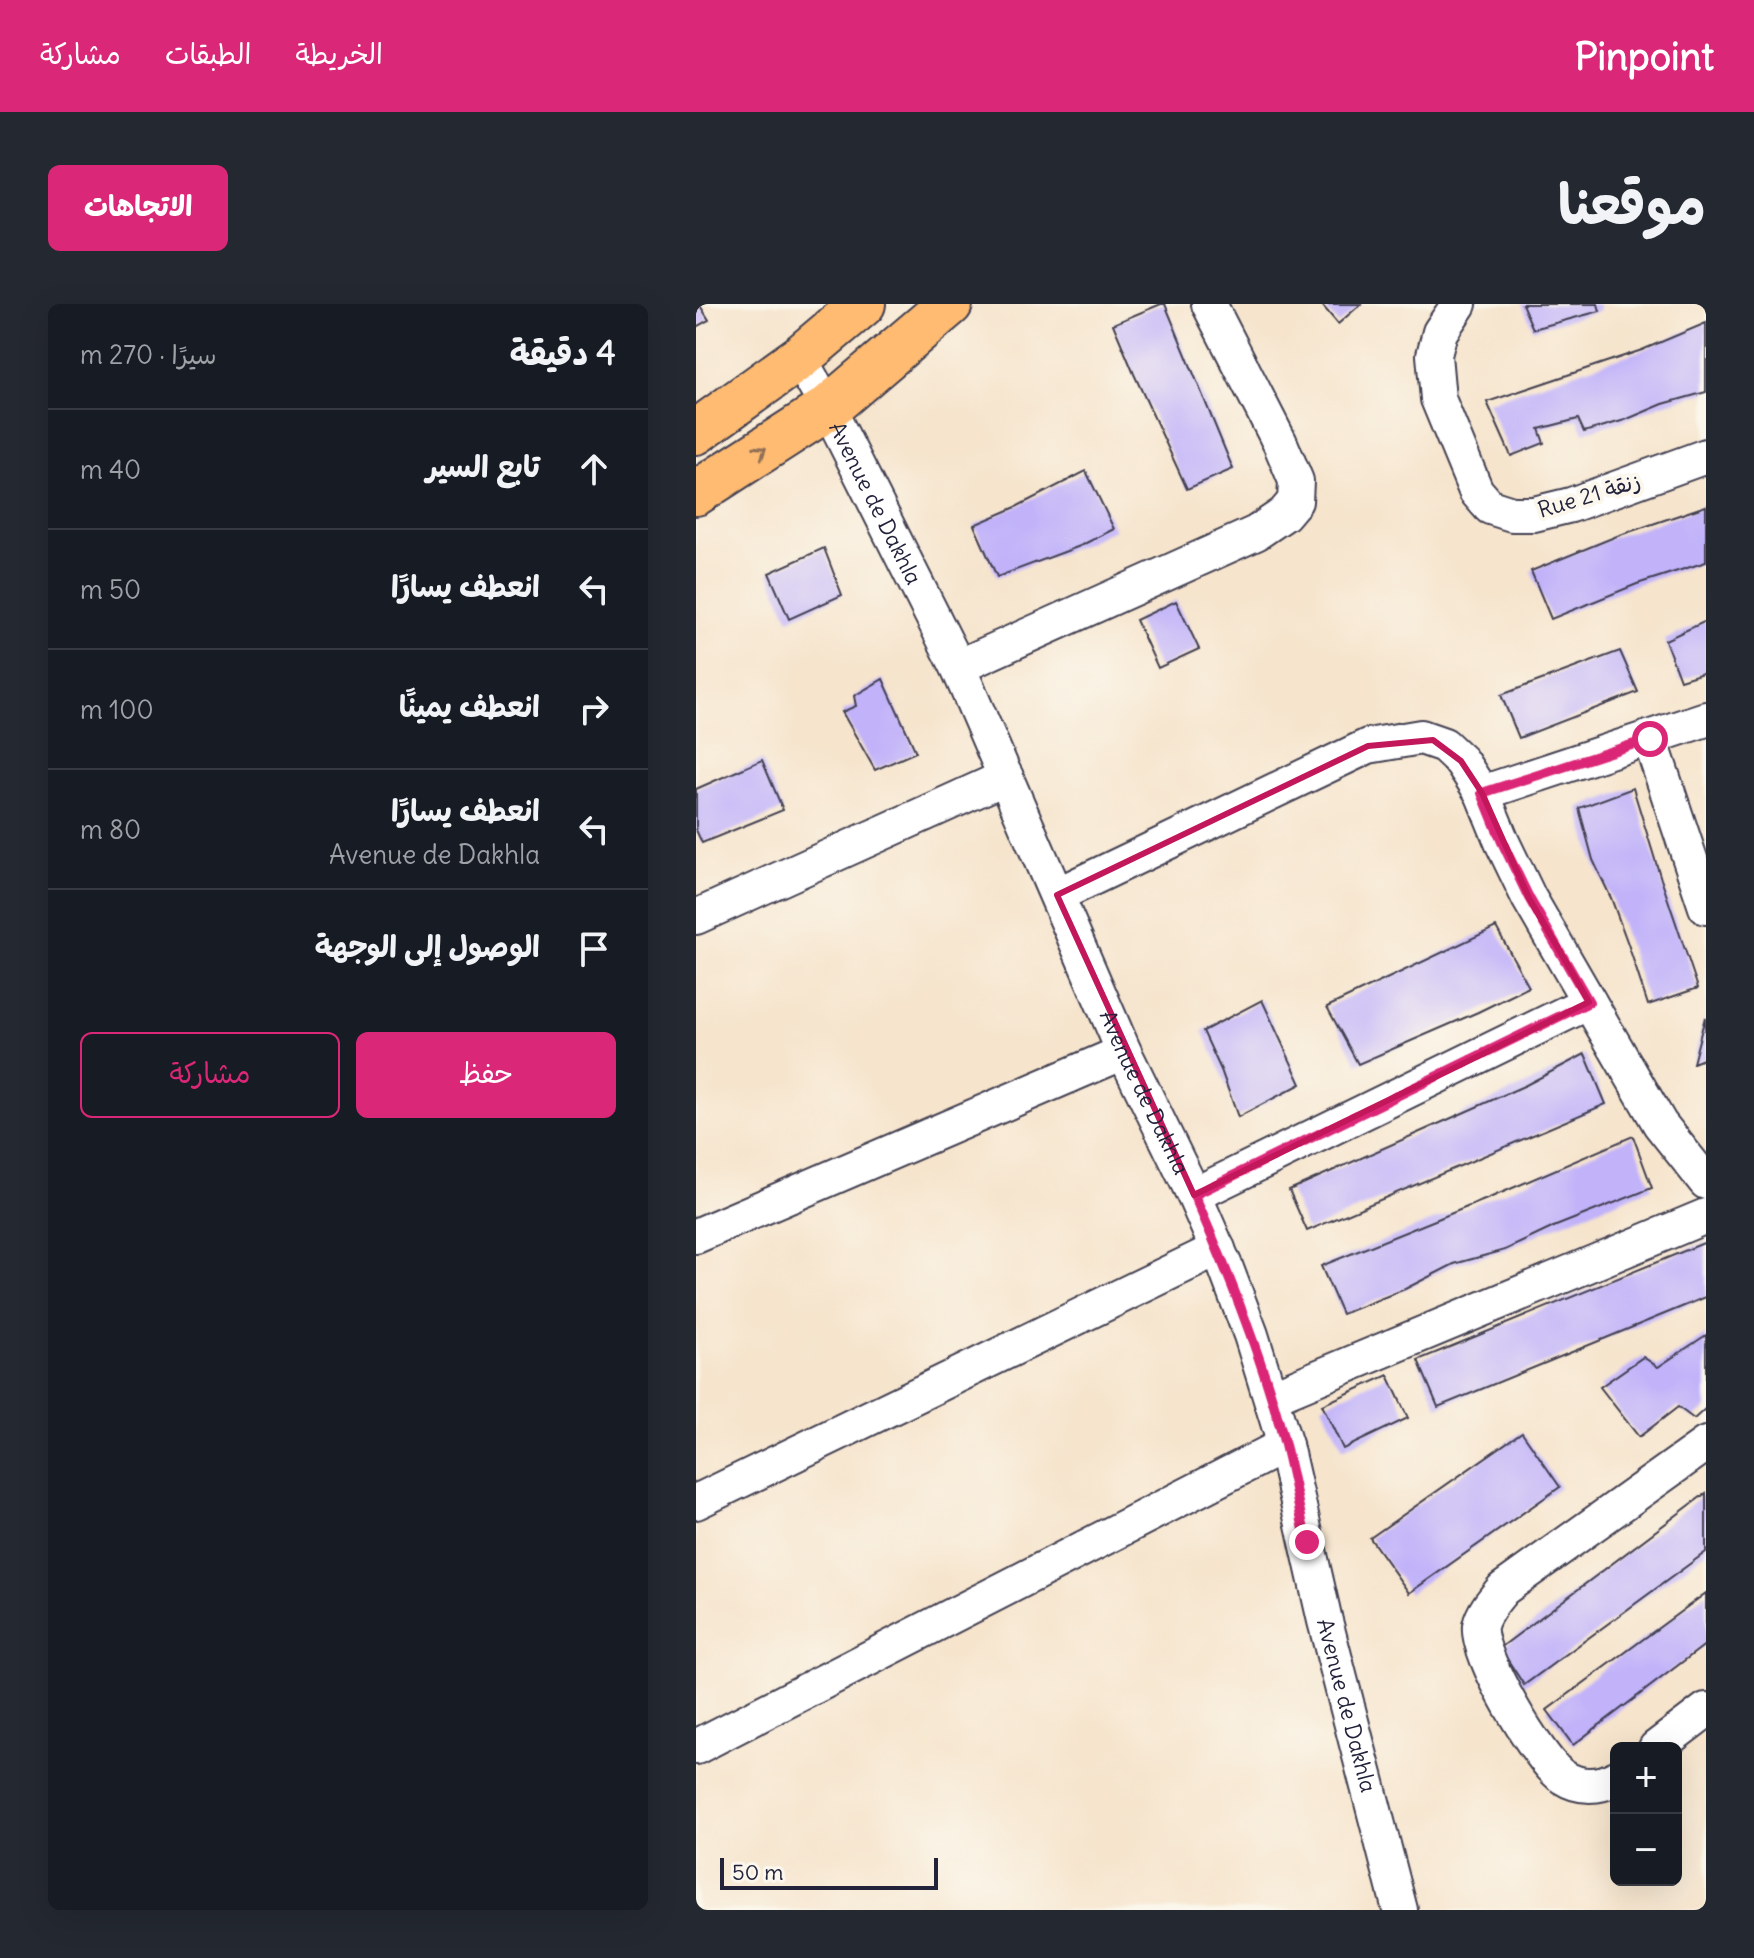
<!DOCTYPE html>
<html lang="ar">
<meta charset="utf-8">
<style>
:root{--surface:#171b24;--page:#242831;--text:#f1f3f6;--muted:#9ea1a6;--line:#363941;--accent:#db2777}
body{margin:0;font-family:Delius,"Playpen Sans Arabic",sans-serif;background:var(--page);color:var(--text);direction:rtl}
.controls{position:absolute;right:24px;bottom:24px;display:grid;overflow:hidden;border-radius:12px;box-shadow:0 8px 32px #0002}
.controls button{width:72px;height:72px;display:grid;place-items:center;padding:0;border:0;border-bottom:2px solid var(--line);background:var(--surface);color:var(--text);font:40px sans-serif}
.scale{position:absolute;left:24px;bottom:20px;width:218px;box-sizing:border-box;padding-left:8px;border:4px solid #22223b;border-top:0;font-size:22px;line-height:28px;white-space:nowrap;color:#22223b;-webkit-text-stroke:6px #fbf7ec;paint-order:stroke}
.stop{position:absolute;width:24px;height:24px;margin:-18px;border:6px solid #db2777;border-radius:50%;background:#fff}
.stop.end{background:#db2777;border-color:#fff;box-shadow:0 2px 8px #0008}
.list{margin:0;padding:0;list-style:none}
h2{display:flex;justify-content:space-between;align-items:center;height:104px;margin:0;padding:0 32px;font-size:34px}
h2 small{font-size:26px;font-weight:400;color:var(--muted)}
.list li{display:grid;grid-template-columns:52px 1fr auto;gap:24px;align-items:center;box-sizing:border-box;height:120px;padding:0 32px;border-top:2px solid var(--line)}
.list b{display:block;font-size:30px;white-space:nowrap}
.list p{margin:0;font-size:26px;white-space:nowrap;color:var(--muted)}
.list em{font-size:26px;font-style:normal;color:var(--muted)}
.actions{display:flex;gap:16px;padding:24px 32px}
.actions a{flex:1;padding:18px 0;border:2px solid var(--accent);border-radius:12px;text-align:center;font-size:28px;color:var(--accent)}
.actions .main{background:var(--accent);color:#fff}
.icon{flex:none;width:44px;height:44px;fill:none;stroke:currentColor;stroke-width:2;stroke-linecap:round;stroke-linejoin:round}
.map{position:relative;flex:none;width:1010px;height:1606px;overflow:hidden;direction:ltr;border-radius:12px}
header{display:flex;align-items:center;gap:48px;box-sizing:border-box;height:112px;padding:0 40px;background:var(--accent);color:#fff}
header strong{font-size:38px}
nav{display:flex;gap:44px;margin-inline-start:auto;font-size:28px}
.intro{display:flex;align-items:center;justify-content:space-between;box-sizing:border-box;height:192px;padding:0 48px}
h1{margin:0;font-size:56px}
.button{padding:20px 36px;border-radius:12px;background:var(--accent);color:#fff;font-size:28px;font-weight:700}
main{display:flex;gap:48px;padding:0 48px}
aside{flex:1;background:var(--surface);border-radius:12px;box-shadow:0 8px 32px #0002}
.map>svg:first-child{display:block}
</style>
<header>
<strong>Pinpoint</strong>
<nav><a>الخريطة</a><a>الطبقات</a><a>مشاركة</a></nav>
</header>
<div class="intro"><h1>موقعنا</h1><a class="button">الاتجاهات</a></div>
<main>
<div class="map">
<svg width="1010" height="1606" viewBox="0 0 1010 1606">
<rect width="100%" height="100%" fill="#fbf7ec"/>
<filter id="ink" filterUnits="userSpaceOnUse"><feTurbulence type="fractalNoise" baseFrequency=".0125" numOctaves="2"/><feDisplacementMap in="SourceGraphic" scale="16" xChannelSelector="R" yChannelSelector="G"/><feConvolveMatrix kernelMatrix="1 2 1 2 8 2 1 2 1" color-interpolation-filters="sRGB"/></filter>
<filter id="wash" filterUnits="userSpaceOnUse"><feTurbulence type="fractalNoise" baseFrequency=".006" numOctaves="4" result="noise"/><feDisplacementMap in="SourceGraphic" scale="32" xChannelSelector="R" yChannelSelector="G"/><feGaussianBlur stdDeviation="1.8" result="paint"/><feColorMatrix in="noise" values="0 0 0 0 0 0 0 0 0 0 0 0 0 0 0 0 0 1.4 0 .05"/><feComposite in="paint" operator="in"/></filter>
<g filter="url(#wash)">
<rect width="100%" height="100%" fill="#f6e4cc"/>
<g id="blocks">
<!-- building -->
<g fill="#c1b2f9">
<polygon points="0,0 3,0 13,16 0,23"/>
<polygon points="465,0 469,0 537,165 491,185 438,70 417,20"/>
<polygon points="625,0 665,0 642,20"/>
<polygon points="826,0 902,0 904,7 837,25"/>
<polygon points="1010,19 1010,88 967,100 929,116 888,128 882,115 843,125 848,139 815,152 791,98 946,46"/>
<polygon points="390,167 418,225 384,242 301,273 278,221 320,203"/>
<polygon points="1010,202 1010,258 941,280 855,315 835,267 921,232"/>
<polygon points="128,244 146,291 93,315 73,269"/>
<polygon points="480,297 503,345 462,364 440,316"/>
<polygon points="1010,317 1010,368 984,376 969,336"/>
<polygon points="924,347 942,388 823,434 805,391"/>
<polygon points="187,375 220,448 179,466 146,408 160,402 158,392"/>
<polygon points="66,456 87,506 6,539 0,526 0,485"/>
<polygon points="937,484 965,575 1002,684 952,701 932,640 915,594 897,556 883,504"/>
<polygon points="800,623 833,683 782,708 662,760 631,703"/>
<polygon points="566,696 605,780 542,813 525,766 507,727"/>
<polygon points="1009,713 1010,754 997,759"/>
<polygon points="889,750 910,800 611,927 593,886 830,781"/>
<polygon points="937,832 956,884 860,922 809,946 758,960 709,985 646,1010 625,962 791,895"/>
<polygon points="1010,938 1010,993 742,1103 722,1056"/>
<polygon points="1010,1031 1010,1104 998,1115 982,1103 943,1133 904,1083 947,1053 962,1063"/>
<polygon points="692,1071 712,1114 647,1145 626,1101"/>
<polygon points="826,1128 864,1183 713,1289 674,1234"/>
<polygon points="1010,1189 1010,1248 828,1381 804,1344"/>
<polygon points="1010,1289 1010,1340 877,1441 851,1406"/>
</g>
</g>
</g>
<g filter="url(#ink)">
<use href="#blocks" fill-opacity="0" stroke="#423f51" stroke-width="2"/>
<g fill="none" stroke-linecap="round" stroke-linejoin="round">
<!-- minor casing -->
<g stroke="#423f51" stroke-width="38">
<g id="minor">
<polyline points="763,0 744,28 738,51 742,95 780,187 794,203 816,210 838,210 875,201 1010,152"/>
<path id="s1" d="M103,54L132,104L262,363L428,748L498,891L529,962L555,1031L589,1141L629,1317L704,1606"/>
<polyline points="262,363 560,229 588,210 599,197 600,177 584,139 513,0"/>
<polyline points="954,435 1010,603"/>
<polyline points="786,489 1010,415"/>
<polyline points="361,591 672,442 725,433 748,441 765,457 786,489 806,538 833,594 926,755 964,820 1010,878"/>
<polyline points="0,613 310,473"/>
<polyline points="498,891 893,698"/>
<polyline points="0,932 428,748"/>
<polyline points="575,1093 1010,912"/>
<polyline points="0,1198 522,945"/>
<polyline points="0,1443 589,1141"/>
<polyline points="960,1444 1010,1406"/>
<path d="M920,1474C903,1483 884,1484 867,1473C843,1457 780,1351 784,1322C787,1308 798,1296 807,1285L1010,1140"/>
</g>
</g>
<!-- major casing -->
<g stroke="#423f51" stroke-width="48">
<g id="major">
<polyline points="0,128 103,54 167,0"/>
<polyline points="0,189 132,104 254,0"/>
</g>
</g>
<!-- minor -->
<use href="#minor" stroke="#fff" stroke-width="34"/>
<!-- major -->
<use href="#major" stroke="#febb71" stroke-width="44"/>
</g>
<!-- one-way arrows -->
<defs><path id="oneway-chevron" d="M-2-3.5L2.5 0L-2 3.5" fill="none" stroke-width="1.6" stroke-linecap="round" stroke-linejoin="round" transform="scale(2)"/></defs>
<use stroke="#906e56" href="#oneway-chevron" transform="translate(65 147) rotate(-33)"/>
</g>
<g fill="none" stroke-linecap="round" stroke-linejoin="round" filter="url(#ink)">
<!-- route -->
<path stroke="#db2777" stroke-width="10" d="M611,1238C603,1206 597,1173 589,1141C567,1055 534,972 498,891L893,698L833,594L806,538L786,489L954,435"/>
</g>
<!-- marked area -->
<path fill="none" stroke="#c2185b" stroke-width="6" stroke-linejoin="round" d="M737,436L765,457L786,489L833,594L893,698L498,891L361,591L672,442Z"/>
<g text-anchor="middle" stroke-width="8" stroke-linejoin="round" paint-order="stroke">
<!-- street labels -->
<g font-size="22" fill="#22223b" stroke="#fbf7ec">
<text transform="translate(893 191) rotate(-17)" y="8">Rue 21 زنقة</text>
<text dy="8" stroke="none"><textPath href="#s1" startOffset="164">Avenue de Dakhla</textPath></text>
<text dy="8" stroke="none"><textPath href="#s1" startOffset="812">Avenue de Dakhla</textPath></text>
<text dy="8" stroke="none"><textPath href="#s1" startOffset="1460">Avenue de Dakhla</textPath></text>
</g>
</g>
</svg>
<div class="controls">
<button>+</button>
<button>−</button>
</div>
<div class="scale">50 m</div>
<div class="stop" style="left:954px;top:435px"></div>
<div class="stop end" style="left:611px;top:1238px"></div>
</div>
<aside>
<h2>4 دقيقة<small>سيرًا · 270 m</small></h2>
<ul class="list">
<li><svg class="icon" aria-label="ahead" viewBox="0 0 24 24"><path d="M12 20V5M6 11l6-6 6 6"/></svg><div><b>تابع السير</b></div><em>40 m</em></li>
<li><svg class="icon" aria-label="left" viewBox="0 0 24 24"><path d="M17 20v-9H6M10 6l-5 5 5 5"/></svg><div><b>انعطف يسارًا</b></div><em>50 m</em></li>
<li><svg class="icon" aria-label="right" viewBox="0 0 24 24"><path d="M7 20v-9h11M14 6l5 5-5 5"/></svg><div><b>انعطف يمينًا</b></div><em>100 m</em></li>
<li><svg class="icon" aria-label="left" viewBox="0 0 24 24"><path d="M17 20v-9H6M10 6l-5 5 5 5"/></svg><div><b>انعطف يسارًا</b><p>Avenue de Dakhla</p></div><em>80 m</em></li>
<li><svg class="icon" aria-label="arrive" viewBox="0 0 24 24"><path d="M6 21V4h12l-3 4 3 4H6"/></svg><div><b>الوصول إلى الوجهة</b></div></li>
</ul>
<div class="actions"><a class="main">حفظ</a><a>مشاركة</a></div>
</aside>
</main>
